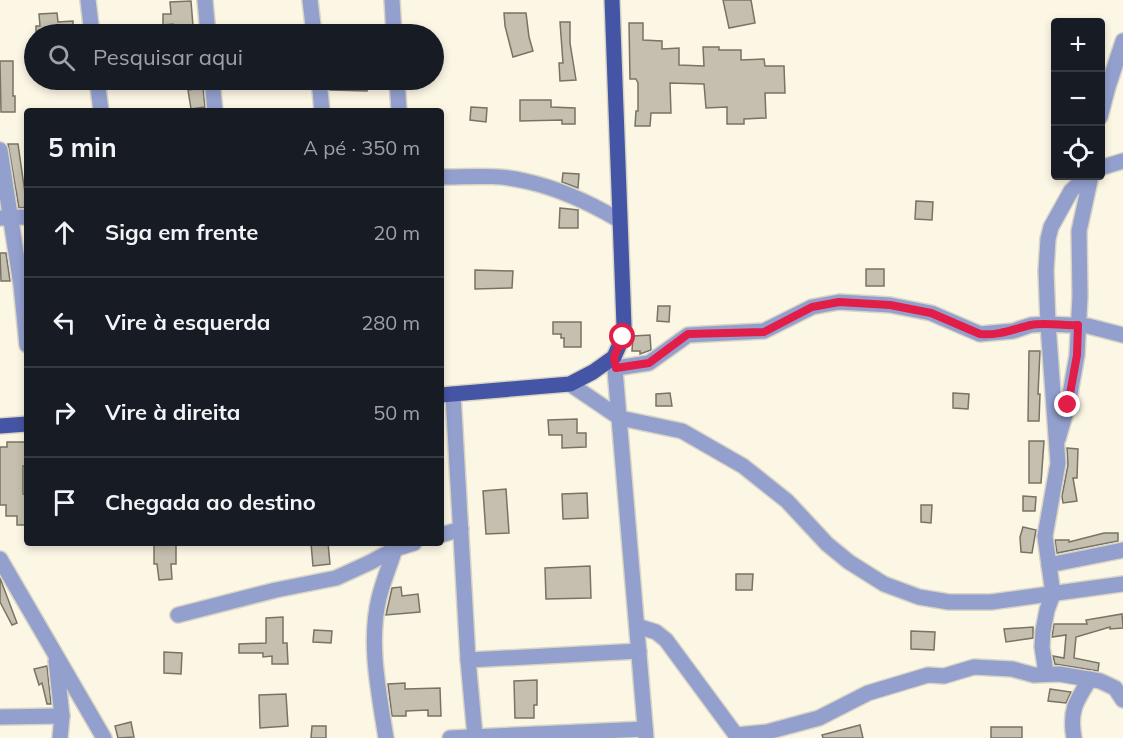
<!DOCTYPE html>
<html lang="pt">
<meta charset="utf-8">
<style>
:root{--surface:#171b24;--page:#242831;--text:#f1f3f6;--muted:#9ea1a6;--line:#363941}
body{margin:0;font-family:Mulish,sans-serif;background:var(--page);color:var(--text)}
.controls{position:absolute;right:18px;top:18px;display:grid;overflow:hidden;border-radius:6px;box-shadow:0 3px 9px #0003}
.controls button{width:54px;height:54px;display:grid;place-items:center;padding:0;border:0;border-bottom:2px solid var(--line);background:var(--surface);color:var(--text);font:30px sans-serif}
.stop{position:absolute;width:18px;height:18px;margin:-14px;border:4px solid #e11d48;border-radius:50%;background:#fff}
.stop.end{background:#e11d48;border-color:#fff;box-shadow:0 2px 6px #0008}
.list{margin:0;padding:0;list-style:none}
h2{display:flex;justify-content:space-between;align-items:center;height:78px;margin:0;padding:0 24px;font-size:26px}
h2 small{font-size:20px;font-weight:400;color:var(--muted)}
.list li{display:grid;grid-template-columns:39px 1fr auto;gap:18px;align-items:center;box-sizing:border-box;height:90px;padding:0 24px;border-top:2px solid var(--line)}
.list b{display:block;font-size:22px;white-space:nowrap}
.list em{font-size:20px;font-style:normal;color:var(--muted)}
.icon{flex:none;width:33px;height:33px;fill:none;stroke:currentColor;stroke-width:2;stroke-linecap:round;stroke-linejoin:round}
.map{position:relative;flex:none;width:1123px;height:738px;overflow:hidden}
.search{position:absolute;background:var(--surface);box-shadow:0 3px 9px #0003;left:24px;top:24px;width:420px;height:66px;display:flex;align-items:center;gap:15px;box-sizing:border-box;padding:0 21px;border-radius:33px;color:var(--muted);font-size:22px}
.panel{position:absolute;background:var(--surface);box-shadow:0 3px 9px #0003;left:24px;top:108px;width:420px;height:438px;border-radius:6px}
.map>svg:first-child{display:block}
</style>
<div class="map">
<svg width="1123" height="738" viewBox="0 0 1123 738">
<rect width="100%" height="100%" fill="#fcf7e5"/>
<!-- building -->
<g fill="#c4bfae" stroke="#787364" stroke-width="1.5">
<polygon points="723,0 751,0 755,23 729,28"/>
<polygon points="191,1 193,26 173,27 173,24 163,25 163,14 171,14 170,2"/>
<polygon points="57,13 58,22 73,21 73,34 36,34 36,26 40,26 39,14"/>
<polygon points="504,13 526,13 529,37 533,51 513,57 505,26"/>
<polygon points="560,22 570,22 570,43 576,80 560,81 559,63 563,63"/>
<polygon points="629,23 643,23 643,40 662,41 662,49 679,48 679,65 704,66 703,47 719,47 719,50 741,50 741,60 764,59 765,66 784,66 785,93 765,93 766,118 744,119 744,124 727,124 727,107 706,108 704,84 670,83 671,113 651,113 650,126 635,126 636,111 638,111 638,83 636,79 630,79"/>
<polygon points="0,61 13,61 13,96 15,96 15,112 1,112"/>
<polygon points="329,80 367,80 367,91 330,90"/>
<polygon points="203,88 205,107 191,109 188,90"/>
<polygon points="520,100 551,100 551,107 575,108 575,124 562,124 562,120 520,121"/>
<polygon points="471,107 487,108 486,122 470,120"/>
<polygon points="8,144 18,144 27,207 19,208"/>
<polygon points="563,173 579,174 578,188 562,182"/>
<polygon points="916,201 933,202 932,220 915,219"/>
<polygon points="560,208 578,210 578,228 559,228"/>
<polygon points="0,253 6,253 10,281 1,281"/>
<rect x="866" y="269" width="18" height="17"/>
<polygon points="475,270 513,271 512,288 475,289"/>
<polygon points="658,306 670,306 669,322 657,321"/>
<polygon points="553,322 581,322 581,347 564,347 564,338 561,338 561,334 553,334"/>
<polygon points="650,335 651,350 640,354 640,351 632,351 633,336"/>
<polygon points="1029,351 1040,351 1038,394 1040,394 1039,421 1028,421"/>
<polygon points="670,393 672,406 656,406 656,394"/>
<polygon points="953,393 969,394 968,409 953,408"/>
<polygon points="577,419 577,433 586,433 586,447 562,448 562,435 549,435 548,420"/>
<polygon points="1029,441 1044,441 1041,483 1029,483"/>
<polygon points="7,442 27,442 27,466 23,466 23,494 27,495 26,525 17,525 17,516 6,516 6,505 0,505 0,447 7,447"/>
<polygon points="1067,448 1078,449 1077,478 1073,478 1077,501 1063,503 1062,496 1068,465"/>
<polygon points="506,489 509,533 486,534 483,491"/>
<polygon points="587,493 588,518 563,519 562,494"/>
<polygon points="1023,496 1036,497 1035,511 1023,511"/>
<polygon points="921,505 932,505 931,523 921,522"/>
<polygon points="1023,527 1036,530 1032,553 1021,552 1020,537"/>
<polygon points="1104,533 1118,533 1118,541 1057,553 1055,540 1069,540 1069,542"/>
<polygon points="154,543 176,543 176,564 171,564 172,579 159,580 157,564 154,564"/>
<polygon points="311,543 328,543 330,564 313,566"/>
<polygon points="590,566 591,598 546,599 545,568"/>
<polygon points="736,574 753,574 752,590 736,590"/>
<polygon points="0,578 17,623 12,625 0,602"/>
<polygon points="401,587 402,596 418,594 420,612 386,615 392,588"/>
<polygon points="1122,614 1123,628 1110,629 1110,627 1076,637 1074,658 1099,663 1098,671 1055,664 1053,656 1064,658 1066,635 1052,637 1054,624 1087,624 1086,620"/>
<polygon points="283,617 283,643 287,643 288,664 272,664 272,656 263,657 263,653 239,653 239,644 266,643 266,618"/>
<polygon points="1033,627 1033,638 1006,642 1004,629"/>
<polygon points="314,630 332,631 331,643 313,642"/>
<polygon points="911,631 935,632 934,650 911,649"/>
<polygon points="164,652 182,653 181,674 164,673"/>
<polygon points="47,666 51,704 47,704 42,683 39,685 34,669"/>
<polygon points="537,680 537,705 534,705 534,718 515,718 514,681"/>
<polygon points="405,683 405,689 440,688 441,716 428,716 428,710 406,711 406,716 392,716 388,684"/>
<polygon points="1050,689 1071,692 1066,703 1048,701"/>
<polygon points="286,694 288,726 260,728 259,695"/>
<polygon points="131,722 134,737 118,738 115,726"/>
<polygon points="860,725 863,738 823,738 822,735"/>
<polygon points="312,726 326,726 326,738 311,738"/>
<rect x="991" y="727" width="31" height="11"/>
</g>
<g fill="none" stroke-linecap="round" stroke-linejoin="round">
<!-- minor casing -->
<g stroke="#d9d5c5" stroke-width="18">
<g id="minor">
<polyline points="88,0 92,34"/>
<polyline points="205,0 208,34"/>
<polyline points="310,0 314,34"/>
<polyline points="392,0 394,34"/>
<polyline points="97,80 101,111"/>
<polyline points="212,80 215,111"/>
<polyline points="319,80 322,111"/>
<polyline points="397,80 399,111"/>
<polyline points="1100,117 1108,87 1123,41"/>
<polyline points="0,150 21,285 27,345"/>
<polyline points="1100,168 1123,161"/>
<path d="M441,177C469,177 497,174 525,181C558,188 590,203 619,220"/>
<polyline points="0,218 27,217"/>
<polyline points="614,358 646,738"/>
<polyline points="616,368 649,363 688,335 764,331 812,307 839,302 890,305 931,313 980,334 1013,331 1031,325 1048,324 1088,326 1123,335"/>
<polyline points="570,384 620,418 682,431 743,466 787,501 827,544 849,562 884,584 919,597 949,602 991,602 1123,584"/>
<polyline points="453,394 468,660 475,736"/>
<polyline points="1058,439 1068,405 1077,355 1080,296 1079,231 1091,176"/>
<polyline points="441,535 461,529"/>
<polyline points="0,559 104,738"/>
<polyline points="1049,565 1123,550"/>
<polyline points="178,615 276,590 336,578 371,562 395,549 414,543"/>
<polyline points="637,626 656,632 666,640 736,735 767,732 819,718 868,693 928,675 944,676 974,667 1012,669 1034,675 1059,674 1100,681 1115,688 1123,700"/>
<polyline points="468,660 639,651"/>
<polyline points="56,661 62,716 60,738"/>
<polyline points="1046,673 1042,647 1043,631 1047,610 1053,594 1045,536 1058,463 1048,324 1046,271 1048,239 1051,227 1071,191 1087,176"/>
<polyline points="0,717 62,716"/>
<path d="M386,738C379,693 368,643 379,598C383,581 390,565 395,549"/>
<polyline points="450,738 645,729"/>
<path d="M1074,738C1069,711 1076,701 1090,679"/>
</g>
</g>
<!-- major casing -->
<g stroke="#d9d5c5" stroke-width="18">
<g id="major">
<polyline points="441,395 570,384 593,372 614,357 623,337 624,326 612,0"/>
<polyline points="0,426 27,424"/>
</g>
</g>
<!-- minor -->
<use href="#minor" stroke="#93a0ce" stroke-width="15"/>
<!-- major -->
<use href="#major" stroke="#4555a5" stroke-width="15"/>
</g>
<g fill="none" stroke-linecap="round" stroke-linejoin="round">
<!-- route -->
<path stroke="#e11d48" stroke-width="8" d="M623,337L614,357L616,368L649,363L688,334L764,332L812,307L839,302L890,305L931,313L980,334C998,336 1014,329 1031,325C1046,322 1063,326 1078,325L1077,355L1068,405"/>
</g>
</svg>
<div class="controls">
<button>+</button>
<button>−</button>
<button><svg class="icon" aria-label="locate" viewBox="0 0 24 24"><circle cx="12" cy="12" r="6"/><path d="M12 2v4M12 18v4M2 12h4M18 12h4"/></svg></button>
</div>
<div class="stop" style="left:623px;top:337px"></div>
<div class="stop end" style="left:1068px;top:405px"></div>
<div class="search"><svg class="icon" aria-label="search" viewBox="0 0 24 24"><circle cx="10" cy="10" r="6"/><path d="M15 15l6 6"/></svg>Pesquisar aqui</div>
<section class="panel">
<h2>5 min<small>A pé · 350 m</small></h2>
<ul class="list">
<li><svg class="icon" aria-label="ahead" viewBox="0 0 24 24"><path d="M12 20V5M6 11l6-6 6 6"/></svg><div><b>Siga em frente</b></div><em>20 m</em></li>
<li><svg class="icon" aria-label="left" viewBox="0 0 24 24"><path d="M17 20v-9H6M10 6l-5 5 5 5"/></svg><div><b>Vire à esquerda</b></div><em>280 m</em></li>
<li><svg class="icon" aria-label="right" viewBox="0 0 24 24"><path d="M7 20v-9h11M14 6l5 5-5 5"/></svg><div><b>Vire à direita</b></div><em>50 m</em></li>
<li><svg class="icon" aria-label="arrive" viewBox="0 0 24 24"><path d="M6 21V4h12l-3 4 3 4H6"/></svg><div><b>Chegada ao destino</b></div></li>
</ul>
</section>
</div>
